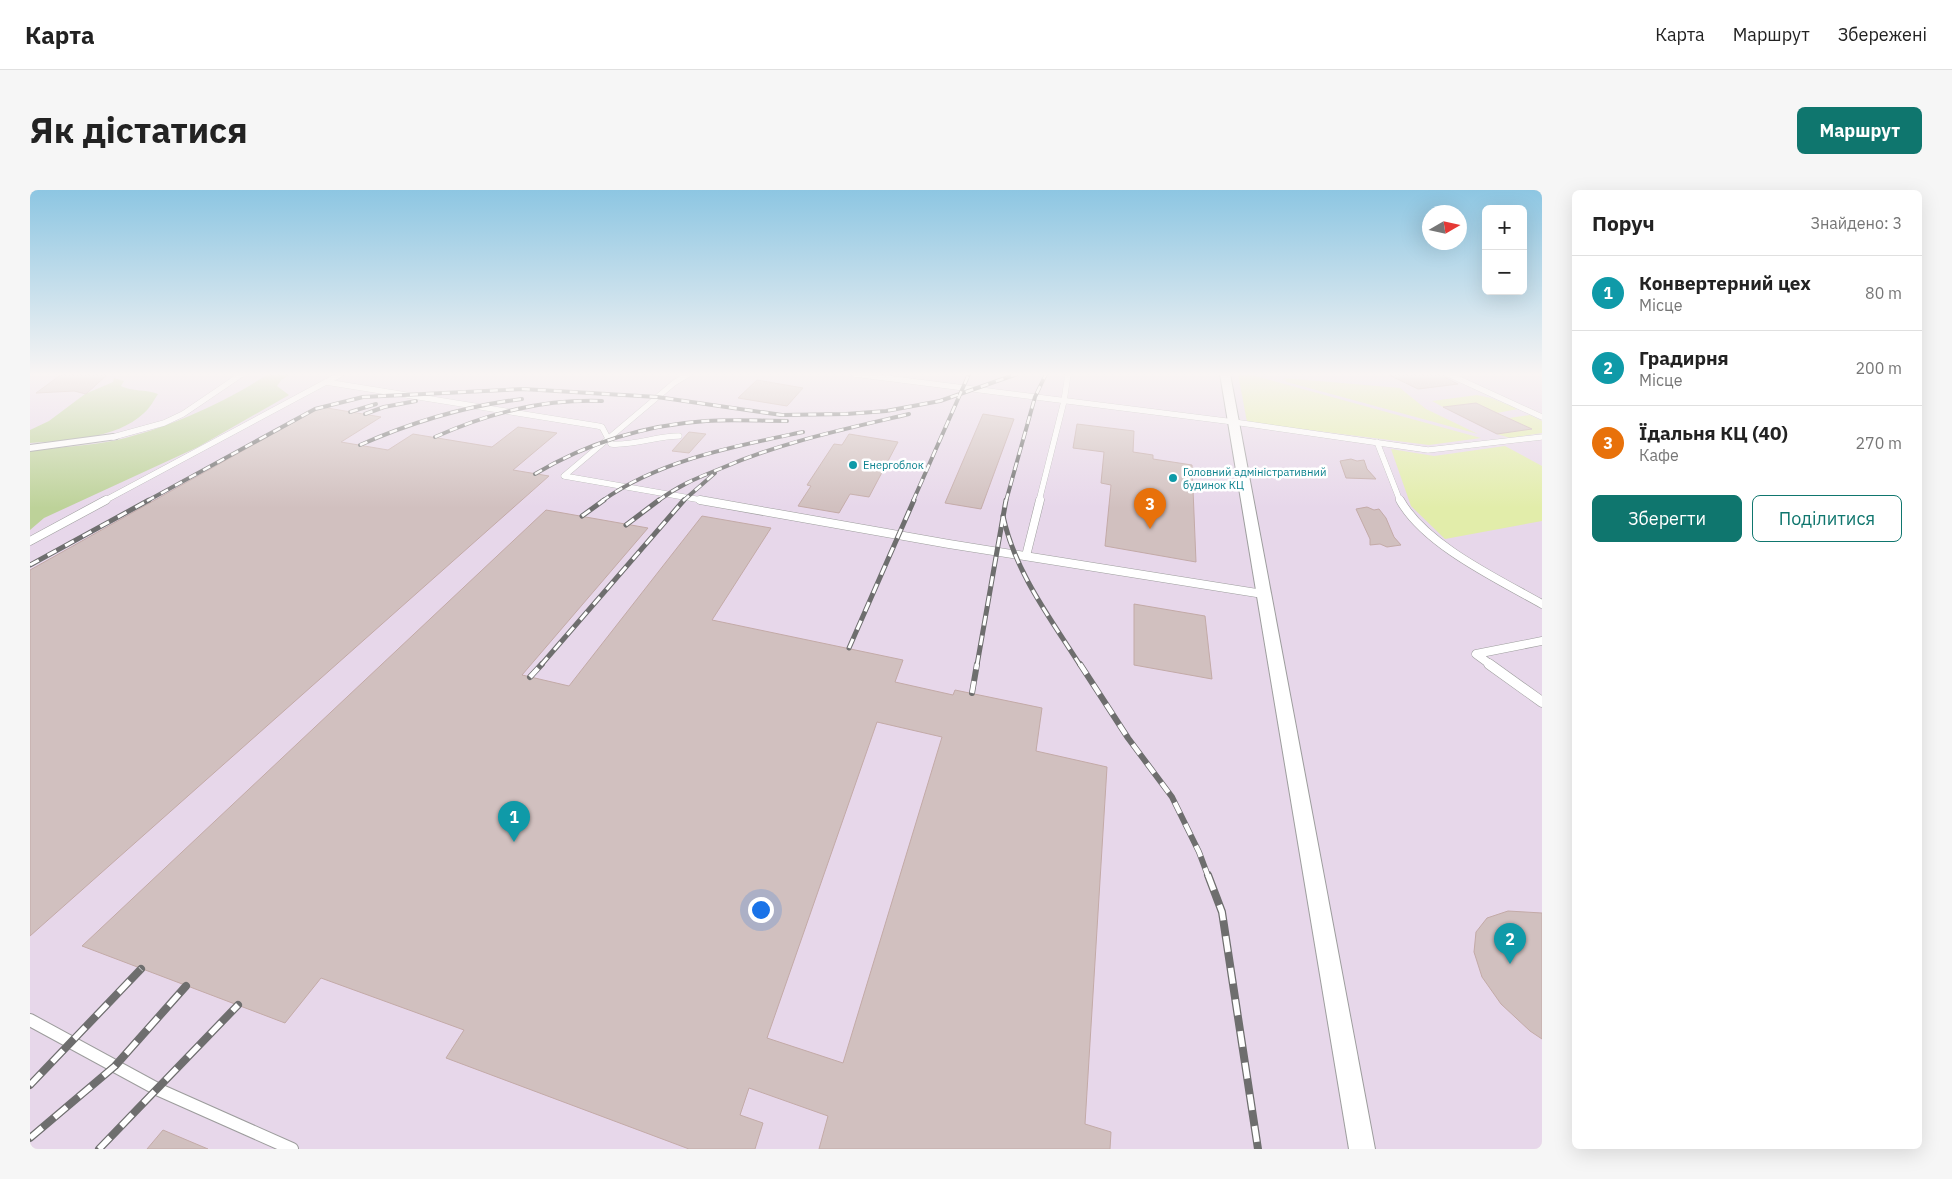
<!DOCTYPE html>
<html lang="uk">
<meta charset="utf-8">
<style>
:root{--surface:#fff;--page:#f6f6f6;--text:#222;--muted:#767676;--line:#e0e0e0;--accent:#0f766e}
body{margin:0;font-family:"IBM Plex Sans",sans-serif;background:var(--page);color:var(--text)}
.controls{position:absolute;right:15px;top:15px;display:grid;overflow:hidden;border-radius:8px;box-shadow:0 5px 20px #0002}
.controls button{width:45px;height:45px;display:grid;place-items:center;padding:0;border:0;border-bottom:1px solid var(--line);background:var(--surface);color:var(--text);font:25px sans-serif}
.compass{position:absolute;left:1392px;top:15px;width:45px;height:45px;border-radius:50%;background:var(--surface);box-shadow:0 5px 20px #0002;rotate:81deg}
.you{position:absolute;left:730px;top:719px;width:18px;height:18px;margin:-12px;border:4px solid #fff;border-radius:50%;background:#1a73e8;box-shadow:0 0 0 8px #1a73e833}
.badge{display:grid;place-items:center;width:32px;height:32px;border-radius:50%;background:var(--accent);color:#fff;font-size:16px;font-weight:700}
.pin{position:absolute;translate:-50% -41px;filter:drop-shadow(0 1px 2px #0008)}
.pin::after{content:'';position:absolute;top:26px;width:18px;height:15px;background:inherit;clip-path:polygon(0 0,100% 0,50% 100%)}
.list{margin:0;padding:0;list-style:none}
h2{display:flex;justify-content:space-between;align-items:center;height:65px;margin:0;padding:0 20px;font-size:21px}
h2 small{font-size:16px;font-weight:400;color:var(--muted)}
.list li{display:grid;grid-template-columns:32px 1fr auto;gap:15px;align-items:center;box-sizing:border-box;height:75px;padding:0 20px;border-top:1px solid var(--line)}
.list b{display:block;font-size:19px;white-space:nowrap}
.list p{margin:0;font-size:16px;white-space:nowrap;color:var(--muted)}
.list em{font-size:16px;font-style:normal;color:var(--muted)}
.actions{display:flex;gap:10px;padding:15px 20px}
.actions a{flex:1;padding:11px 0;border:1px solid var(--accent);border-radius:8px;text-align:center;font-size:18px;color:var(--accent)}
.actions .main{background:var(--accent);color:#fff}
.map{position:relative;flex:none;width:1512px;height:959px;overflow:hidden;border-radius:8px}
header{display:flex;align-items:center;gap:30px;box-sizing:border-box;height:70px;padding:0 25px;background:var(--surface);border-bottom:1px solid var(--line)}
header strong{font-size:24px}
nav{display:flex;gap:28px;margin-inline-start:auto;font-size:18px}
.intro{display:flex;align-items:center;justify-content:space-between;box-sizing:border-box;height:120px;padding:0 30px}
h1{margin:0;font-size:35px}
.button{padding:12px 22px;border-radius:8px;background:var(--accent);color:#fff;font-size:18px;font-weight:700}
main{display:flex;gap:30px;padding:0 30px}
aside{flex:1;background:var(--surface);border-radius:8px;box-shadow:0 5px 20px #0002}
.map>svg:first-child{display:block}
</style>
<header>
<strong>Карта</strong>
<nav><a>Карта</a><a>Маршрут</a><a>Збережені</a></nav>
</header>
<div class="intro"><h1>Як дістатися</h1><a class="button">Маршрут</a></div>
<main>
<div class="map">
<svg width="1512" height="959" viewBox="0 0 1512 959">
<rect width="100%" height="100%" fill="#f1e9e6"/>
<!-- industrial -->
<rect fill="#e7d7ea" x="0" y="184" width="1512" height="775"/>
<!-- grass -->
<g fill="#e2edaa">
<polygon points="1208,184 1218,184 1451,248 1399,255 1217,232"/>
<polygon points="1254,188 1370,198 1396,219 1448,244 1257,192"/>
<polygon points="1447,205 1461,208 1488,219 1467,223 1446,213 1413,217 1402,211"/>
<polygon points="1500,225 1512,231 1512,243 1480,248 1467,244 1501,239 1479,228"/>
<polygon points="1475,256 1512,276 1512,331 1415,349 1381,316 1361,259 1404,266"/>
</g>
<!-- forest -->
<g fill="#bdd299">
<path d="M238,184H262L252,189L247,196L259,205L168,257L14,328L0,340V261C29,257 59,256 87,250C136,239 197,212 238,184Z"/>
<path d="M84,188L94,191L91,196C102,202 116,199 128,204C124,210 120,218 114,223C85,250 37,250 0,253V240L19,231L55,204L83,192Z"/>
</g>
<!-- building -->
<g fill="#d1c0bf" stroke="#c3aaa7" fill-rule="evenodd">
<polygon points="32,184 78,184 56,204 44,201 6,203"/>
<polygon points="1357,184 1413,184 1416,188 1428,194 1388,199"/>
<polygon points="727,190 773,198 757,216 708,208"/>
<polygon points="1446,213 1467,223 1502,239 1467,244 1413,217"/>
<polygon points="291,217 351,227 311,252 358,260 383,244 462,257 488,237 527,243 483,280 519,286 0,746 0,380"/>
<polygon points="953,224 984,229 951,319 915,313"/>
<polygon points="1047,234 1104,241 1103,262 1123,265 1123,269 1162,275 1166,372 1075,356 1081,295 1071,293 1074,262 1043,258"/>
<polygon points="659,242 676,244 659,263 642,261"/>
<polygon points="819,244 868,252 839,307 820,304 809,323 768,316 781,296 777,295 804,254 812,255"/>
<polygon points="1321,269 1327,271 1334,270 1337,279 1346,289 1316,288 1310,271"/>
<polygon points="1337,317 1344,320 1349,319 1356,328 1364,347 1371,355 1357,357 1350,354 1340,355 1340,349 1326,319"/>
<path d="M516,320L618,338L492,485L539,496L672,326L741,338L682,430L873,470L865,492L923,505L925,500L1012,518L1006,561L1077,577L1055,934L1081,942L1080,959H789L798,926L719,898L710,925L733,933L725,959H659L416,868L434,840L291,788L255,833L52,756ZM847,532L912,547L813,873L737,848Z"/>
<polygon points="1104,414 1175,426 1182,489 1104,475"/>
<polygon points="1478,721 1512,723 1512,849 1500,841 1471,814 1452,787 1444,762 1446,742 1457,728"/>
<polygon points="133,940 178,959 117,959"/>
</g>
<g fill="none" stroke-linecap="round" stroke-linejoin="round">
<!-- service-far3 casing -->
<g stroke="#9d9d9d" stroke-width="6">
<g id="service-far3">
<polyline points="659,184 644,193 534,286 677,311"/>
<polyline points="824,184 1204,232 1398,260 1512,247"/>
<polyline points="1418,184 1512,227"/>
<path d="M296,192L568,236L572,237L581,254C604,256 626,246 649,246"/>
<polyline points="83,247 134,233 153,224 212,184"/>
<polyline points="1347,252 1370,311"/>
<polyline points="74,311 311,184"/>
<polyline points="1009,311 1034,211 1038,184"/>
</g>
</g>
<!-- service-far2 casing -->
<g stroke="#9d9d9d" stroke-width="9">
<g id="service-far2">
<polyline points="670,310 919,354 1233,404"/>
<path d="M1370,310C1395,355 1468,389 1512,414"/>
<polyline points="0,351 76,310"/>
<polyline points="996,366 1010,310"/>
<polyline points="1461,475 1446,464 1512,451"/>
</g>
</g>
<!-- service-far1 casing -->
<g stroke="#9d9d9d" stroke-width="11">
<polyline id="service-far1" points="1459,474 1512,512"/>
</g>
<!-- service casing -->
<g stroke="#9d9d9d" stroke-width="14">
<polyline id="service" points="0,830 127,899 262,959"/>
</g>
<!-- minor casing -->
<g stroke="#9d9d9d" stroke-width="2">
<g id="minor">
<polygon points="1190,184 1200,184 1345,959 1319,959"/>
<polygon points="83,244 89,247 87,249 0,261 0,255"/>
</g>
</g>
<!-- service-far3 -->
<use href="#service-far3" stroke="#fff" stroke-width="5.5"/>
<!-- service-far2 -->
<use href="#service-far2" stroke="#fff" stroke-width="8"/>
<!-- service-far1 -->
<use href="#service-far1" stroke="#fff" stroke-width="10"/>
<!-- service -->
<use href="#service" stroke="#fff" stroke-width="12"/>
<!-- minor -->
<use href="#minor" fill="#fff" fill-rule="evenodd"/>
<!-- rail-far3 casing -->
<g stroke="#6e6e6e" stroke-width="4">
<g id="rail-far3">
<polyline points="320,222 346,214"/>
<polyline points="335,224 354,217 386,211"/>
<path d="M405,247C459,223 512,209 572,211"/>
<path d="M330,255C382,232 435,216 492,209"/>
<path d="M505,284C557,253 616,235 676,231C703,229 730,231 757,231"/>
<polyline points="117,311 285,219 333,207 493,199 627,207 752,225 816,224 856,221 910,211 987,184"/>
<path d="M572,311C629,270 706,256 773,242"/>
<path d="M628,311C649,295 667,288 692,278C752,252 815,239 879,224"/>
<polyline points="653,311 685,283"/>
<polyline points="883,311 939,184"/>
<polyline points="976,311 1005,207 1016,184"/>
</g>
</g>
<!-- rail-far2 casing -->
<g stroke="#6e6e6e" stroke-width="5">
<g id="rail-far2">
<polyline points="552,326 574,310"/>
<path d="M973,326C985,382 1020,428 1050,475"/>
<polyline points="596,335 629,310"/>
<polyline points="0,375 119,310"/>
<polyline points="819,458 884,310"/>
<polyline points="511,475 654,310"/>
<polyline points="947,475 976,310"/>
</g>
</g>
<!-- rail-far1 casing -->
<g stroke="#6e6e6e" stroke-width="6">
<g id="rail-far1">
<polyline points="1050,474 1098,548 1142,607 1169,662 1178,686"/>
<polyline points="500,487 512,474"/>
<polyline points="942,503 947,474"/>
</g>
</g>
<!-- rail casing -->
<g stroke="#6e6e6e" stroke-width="8">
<g id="rail">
<polyline points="1178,685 1192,722 1228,959"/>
<polyline points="0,895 111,779"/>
<polyline points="0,948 85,876 156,796"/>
<polyline points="69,959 208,815"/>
</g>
</g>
<!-- rail-far3 -->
<use href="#rail-far3" stroke="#fff" stroke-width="2.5" stroke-dasharray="8" stroke-linecap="butt"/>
<!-- rail-far2 -->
<use href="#rail-far2" stroke="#fff" stroke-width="3" stroke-dasharray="10" stroke-linecap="butt"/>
<!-- rail-far1 -->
<use href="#rail-far1" stroke="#fff" stroke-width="4.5" stroke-dasharray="12" stroke-linecap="butt"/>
<!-- rail -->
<use href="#rail" stroke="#fff" stroke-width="5.5" stroke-dasharray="16" stroke-linecap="butt"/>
</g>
<!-- sky -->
<linearGradient id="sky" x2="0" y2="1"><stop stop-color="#8dc6e2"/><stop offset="0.58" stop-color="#f9f5f4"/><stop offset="1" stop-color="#f9f5f4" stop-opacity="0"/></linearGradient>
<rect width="1512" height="318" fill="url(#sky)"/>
<!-- markers -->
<g fill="#0f9aa8" stroke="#fff" stroke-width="2">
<circle cx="823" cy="275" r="5"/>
<circle cx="1143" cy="288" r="5"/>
</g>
<g text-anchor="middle" stroke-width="5" stroke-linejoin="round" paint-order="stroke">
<!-- far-culture labels -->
<g font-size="11" fill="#0d838f" stroke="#fff" text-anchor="start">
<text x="833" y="279">Енергоблок</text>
<text x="1153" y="286">Головний адміністративний<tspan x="1153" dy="13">будинок КЦ</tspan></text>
</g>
</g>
</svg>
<div class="controls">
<button>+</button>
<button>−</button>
</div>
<svg class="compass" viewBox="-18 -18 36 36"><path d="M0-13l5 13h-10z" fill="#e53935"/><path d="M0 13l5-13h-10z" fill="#767676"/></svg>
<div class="you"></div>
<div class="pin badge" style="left:484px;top:652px;background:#0f9aa8">1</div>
<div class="pin badge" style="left:1480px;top:774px;background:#0f9aa8">2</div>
<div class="pin badge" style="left:1120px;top:339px;background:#e8710a">3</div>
</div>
<aside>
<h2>Поруч<small>Знайдено: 3</small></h2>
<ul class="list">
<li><span class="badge" style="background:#0f9aa8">1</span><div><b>Конвертерний цех</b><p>Місце</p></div><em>80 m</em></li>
<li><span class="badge" style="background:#0f9aa8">2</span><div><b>Градирня</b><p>Місце</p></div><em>200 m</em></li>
<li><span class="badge" style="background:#e8710a">3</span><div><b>Їдальня КЦ (40)</b><p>Кафе</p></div><em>270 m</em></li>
</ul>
<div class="actions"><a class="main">Зберегти</a><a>Поділитися</a></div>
</aside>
</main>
